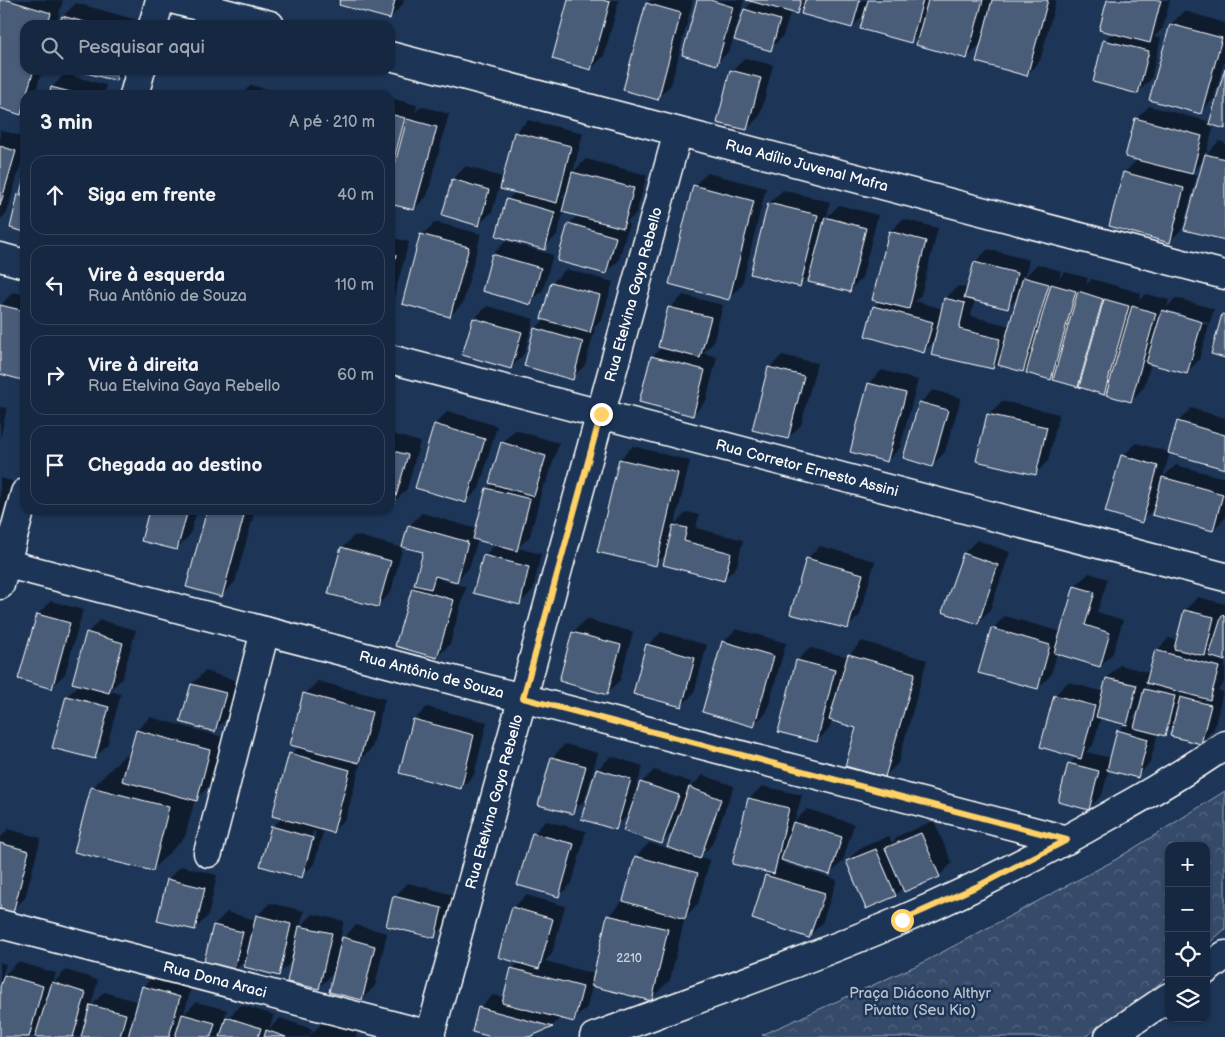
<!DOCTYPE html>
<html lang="pt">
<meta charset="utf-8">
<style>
:root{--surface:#162841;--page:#1f3048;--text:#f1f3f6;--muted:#9ea6b1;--line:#35445a}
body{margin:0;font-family:"Balsamiq Sans",sans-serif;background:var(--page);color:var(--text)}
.controls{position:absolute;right:15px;bottom:15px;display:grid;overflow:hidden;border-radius:10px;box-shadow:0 1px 4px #0004}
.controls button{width:45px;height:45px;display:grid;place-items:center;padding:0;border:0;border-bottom:1px solid var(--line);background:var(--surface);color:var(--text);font:25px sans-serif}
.stop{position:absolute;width:15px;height:15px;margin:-11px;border:4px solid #ffd166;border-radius:50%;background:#fff}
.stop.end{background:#ffd166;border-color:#fff;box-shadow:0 1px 5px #0008}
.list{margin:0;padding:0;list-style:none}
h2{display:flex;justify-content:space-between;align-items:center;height:65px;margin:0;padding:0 20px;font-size:21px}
h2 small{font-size:16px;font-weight:400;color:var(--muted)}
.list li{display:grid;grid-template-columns:32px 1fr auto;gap:15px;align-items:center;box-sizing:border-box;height:80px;margin:0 10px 10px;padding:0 10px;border:1px solid var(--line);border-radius:15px}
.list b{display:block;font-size:19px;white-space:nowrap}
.list p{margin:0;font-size:16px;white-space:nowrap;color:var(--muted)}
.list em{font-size:16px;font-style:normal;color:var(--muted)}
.icon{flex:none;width:28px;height:28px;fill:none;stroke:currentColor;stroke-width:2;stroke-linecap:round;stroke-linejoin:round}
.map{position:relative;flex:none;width:1225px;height:1037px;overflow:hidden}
.search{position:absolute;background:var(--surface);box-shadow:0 1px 4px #0004;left:20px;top:20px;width:375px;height:55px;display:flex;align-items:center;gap:12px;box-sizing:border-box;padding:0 18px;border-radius:15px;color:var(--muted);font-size:19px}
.panel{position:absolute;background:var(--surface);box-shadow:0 1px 4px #0004;left:20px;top:90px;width:375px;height:425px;border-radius:15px}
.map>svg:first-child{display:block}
</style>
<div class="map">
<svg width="1225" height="1037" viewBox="0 0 1225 1037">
<defs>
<pattern id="park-crowns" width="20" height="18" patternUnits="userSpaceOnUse" patternTransform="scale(1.25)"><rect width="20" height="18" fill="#364b69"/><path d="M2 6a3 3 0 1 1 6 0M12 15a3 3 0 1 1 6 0" fill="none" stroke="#546680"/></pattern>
</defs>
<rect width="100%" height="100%" fill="#1d3557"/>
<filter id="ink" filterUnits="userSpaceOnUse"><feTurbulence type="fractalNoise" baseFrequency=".02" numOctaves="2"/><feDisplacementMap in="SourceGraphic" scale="10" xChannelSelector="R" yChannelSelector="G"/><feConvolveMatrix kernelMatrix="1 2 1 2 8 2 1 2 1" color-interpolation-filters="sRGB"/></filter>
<g filter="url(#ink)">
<!-- park -->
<polygon fill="url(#park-crowns)" stroke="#9aa5b4" points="1225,791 1225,929 1206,946 1206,846 1169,846 1169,976 1117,1017 1084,1037 771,1037 762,1035 922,963 1115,860"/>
<!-- shadow -->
<g fill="#0007" fill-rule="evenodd">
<polygon points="0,0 63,0 56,25 25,25 25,70 42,70 35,95 25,95 25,108 20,113 0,107"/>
<polygon points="341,0 404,0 403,4 390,18"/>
<polygon points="569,0 619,0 604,56 591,69"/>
<polygon points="651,0 693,0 671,85 657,98 647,4"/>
<polygon points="698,0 744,0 730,50 717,63"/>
<polygon points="750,0 1056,0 1040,61 1027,74 982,42 967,58 921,32 911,42 865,14 852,27 805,4 797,13 791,11 783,36 770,49 745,9 753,1"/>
<polygon points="1108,0 1170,0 1163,28 1154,37 1161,38 1151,79 1138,92 1104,41 1113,32"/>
<polygon points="76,3 141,21 140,25 60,25 63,16"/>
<polygon points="1185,11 1225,23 1225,58 1214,99 1200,112 1171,24"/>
<polygon points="745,58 773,65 760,116 747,129 732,71"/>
<polygon points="79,70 126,70 116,80"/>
<polygon points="1225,73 1225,128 1214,125 1206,155 1219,141 1225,143 1225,239 1205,159 1191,174 1197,175 1183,228 1170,241 1124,173 1138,159 1136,119 1149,106 1211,122"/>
<polygon points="65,74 106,85 104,95 50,95 52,87"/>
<polygon points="251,85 287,95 241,95"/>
<polygon points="390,98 417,105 416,112 421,106 449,114 427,196 414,209 390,203"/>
<path d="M528,120L583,133L573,172L586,159L647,175L636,214L626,223L629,224L619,260L606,273L569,224L578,215L564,211L557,235L544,248L507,200L515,192V133ZM569,189L567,199L561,197Z"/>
<polygon points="0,130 25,137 25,149 7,213 0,220"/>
<polygon points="466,166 502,177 492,212 478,225 453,179"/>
<polygon points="707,173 766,188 742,285 729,298 694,186"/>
<polygon points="783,190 830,202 827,217 839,205 878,215 862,278 849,291 812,273 800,285 752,274 769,203"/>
<path d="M903,219L938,228L921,295L915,301L943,309L945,299L958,286L968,288L975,262L988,249L1029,260L1025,277L1037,264L1061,271L1059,278L1065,272L1088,278L1086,284L1092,279L1141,293L1139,300L1146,294L1169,300L1167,307L1176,298L1214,309L1199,360L1186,373L1151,363L1144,387L1131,401L1109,387L1103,393L1082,381L1077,386L1056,373L1050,378L1030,364L1022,371L1001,360L993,368L936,340L924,351L874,307L880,301L890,232ZM1019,296L1010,326L971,316L975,299L1008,307ZM1170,311L1208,323V325L1170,314Z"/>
<polygon points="435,222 481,234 463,303 450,316 422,235"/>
<polygon points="390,237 409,242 390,311"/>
<polygon points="506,241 553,255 543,290 530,303 493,254"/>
<polygon points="566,269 613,282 602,319 593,328 595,329 585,365 572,378 535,329 545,319 542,318 553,282"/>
<polygon points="13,292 25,295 25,375 21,379 0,373 0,306"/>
<polygon points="683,295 723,305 713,343 703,353 717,357 706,401 693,415 653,356 662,347 670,308"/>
<polygon points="487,306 534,319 524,354 511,368 474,319"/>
<polygon points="782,355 817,363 801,425 788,438 769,368"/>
<polygon points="882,370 918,380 900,448 887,461 869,383"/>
<polygon points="933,390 961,398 945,452 932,465 920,403"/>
<polygon points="1002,401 1059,414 1048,461 1035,474 978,460 989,414"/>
<polygon points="0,407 7,408 0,439"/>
<polygon points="1191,408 1225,418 1225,468 1170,452 1163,477 1176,465 1225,478 1225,518 1213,530 1155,508 1141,521 1123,456 1136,443 1169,452 1178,422"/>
<polygon points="448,411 497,426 479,489 466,502 435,424"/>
<polygon points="515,430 559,443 547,482 543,486 530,536 518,548 541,554 533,590 520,603 484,556 496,544 478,539 469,568 456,581 442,577 439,579 466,587 450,644 437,657 413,588 417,584 425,552 403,546 391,592 378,606 342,548 355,535 403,548 409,526 422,513 477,529 488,489 493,483 502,443"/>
<polygon points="390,433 420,442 407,489 394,502 390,501"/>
<polygon points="633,446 690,461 675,524 687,512 699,515 696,528 743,540 737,566 724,579 667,553 655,565 620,459"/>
<polygon points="0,478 12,481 0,522"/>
<polygon points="150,510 197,510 190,535 177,548"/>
<polygon points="209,510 255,510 235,582 222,595"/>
<polygon points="977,540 1010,552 990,610 977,623 944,611 964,553"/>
<polygon points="820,546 875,561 860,615 847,628 807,559"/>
<polygon points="1089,573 1108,579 1097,612 1123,620 1113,653 1100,666 1057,653 1051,675 1038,688 992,629 1005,616 1062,632 1075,586"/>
<path d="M1198,597L1225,604V678L1223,685L1218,690L1223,692L1214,729L1201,742L1174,724L1164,734L1158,733L1150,763L1137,776L1109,769L1102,795L1089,808L1069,764L1077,757L1055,695L1068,682L1104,692L1107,678L1120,665L1150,673L1156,651L1169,638L1177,640L1185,610ZM1147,682L1151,683L1145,690ZM1140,710L1137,720L1132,718ZM1101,717L1126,724L1118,731L1111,758L1086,752L1093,745Z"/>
<polygon points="51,601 83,610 65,674 51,687 20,678 38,614"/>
<polygon points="586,619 633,632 620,680 607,693 573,632"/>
<polygon points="100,620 136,630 122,679 109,691 121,694 107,745 94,758 67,696 80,684 87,633"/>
<polygon points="736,629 786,643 767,712 753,725 723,642"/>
<polygon points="661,632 707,645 694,693 681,706 648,645"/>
<polygon points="862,641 927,660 898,763 885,776 857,727 832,720 830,728 817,741 797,661 810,648 849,657 849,655"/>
<polygon points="205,671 238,681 227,718 214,731 192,684"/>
<path d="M318,681L385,699L372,748L362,758L346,818L333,831L324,829L314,864L301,877L272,827L282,818L291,754L299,746L305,694ZM313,831L316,832L307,863H305Z"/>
<polygon points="427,707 487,722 474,775 461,788 414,720"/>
<polygon points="150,717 223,737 210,786 195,799 185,837 152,870 92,788 125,755 130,756 137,730"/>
<polygon points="565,744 598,753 585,800 572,813 552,758"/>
<polygon points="611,756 643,766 633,800 635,801 641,783 654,770 691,782 689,789 703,775 734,786 712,844 700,857 710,860 698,904 685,917 670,980 651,999 592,986 587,1007 574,1020 561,1017 552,1026 526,1037 497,1037 480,1008 493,995 505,998 512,969 519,962 513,908 526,895 565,906 552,954 545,961 595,974 608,916 624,900 636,856 649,843 668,848 674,830 662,843 631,812 615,828 583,818 598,769"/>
<polygon points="762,786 802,795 795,821 807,809 854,824 843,861 830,874 785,860 783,863 837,880 822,923 809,936 766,875 769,872 749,799"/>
<polygon points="546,821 586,831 572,883 559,896 533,834"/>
<polygon points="934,821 952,863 939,876 903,887 896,895 867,907 847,861 860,848 889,836 892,843 900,835"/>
<polygon points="8,829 41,838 25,898 12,911 0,908 0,838"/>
<polygon points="181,866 217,875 208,916 195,929 159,920 168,879"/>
<polygon points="408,883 454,895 447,923 434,937 395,896"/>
<polygon points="270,903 304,911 300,927 313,914 344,921 337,954 339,954 343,938 356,925 387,933 375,986 362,999 335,972 319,987 293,960 279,974 248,957 233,972 214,925 227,912 256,920 257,916"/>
<polygon points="0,962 6,964 2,977 18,962 56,973 53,983 66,970 98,980 91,1006 104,992 139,1002 143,987 156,974 192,984 184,1014 196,1002 227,1010 223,1025 225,1026 228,1018 241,1005 274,1015 269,1029 280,1018 312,1029 310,1035 323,1022 357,1031 356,1037 129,1037 130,1034 127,1037 36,1037 38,1033 33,1037 0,1037"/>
</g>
<!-- building -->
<g fill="#4a5d79" stroke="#fff">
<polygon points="0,0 8,0 51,13 48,25 25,25 25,70 34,70 26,95 25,95 21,115 0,108"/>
<polygon points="340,0 395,0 390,19 339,5"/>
<polygon points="568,0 602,0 610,2 591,70 552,59"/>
<polygon points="697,0 710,0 733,7 717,65 682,55"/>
<polygon points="746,0 801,0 797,14"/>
<polygon points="805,0 860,0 852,28 801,14"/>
<polygon points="868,0 923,0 911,43 860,29"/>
<polygon points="928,0 983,0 967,59 916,45"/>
<polygon points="992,0 1048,0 1027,76 976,62"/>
<polygon points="1107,0 1161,0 1150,43 1099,30"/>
<polygon points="646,3 681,13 658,100 623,90"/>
<polygon points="744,9 780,20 771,51 734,40"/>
<polygon points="62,16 96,25 59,25"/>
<polygon points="1170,24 1222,38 1201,114 1149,100"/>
<polygon points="1103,40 1149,51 1138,94 1093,82"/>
<polygon points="1225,68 1225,129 1209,124"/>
<polygon points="75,70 119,70 116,81"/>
<polygon points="730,70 761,78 747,130 717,123"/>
<polygon points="51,87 82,95 49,95"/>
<polygon points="390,114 405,118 390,174"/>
<polygon points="1135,118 1202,136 1192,174 1125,157"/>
<polygon points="407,119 437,127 414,210 390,204 390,182"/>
<polygon points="514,132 571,146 557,203 500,189"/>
<polygon points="0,146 16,151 0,206"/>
<polygon points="1205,154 1225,159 1225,240 1184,230"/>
<polygon points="572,172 634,188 623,228 562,212"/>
<polygon points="1123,172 1184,188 1170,243 1109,226"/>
<polygon points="25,173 25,194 20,193"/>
<polygon points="452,179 489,190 479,226 442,215"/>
<polygon points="693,185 754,201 729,300 669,284"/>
<polygon points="18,194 25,196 25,232 10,228"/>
<polygon points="506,199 555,212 545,250 496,236"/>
<polygon points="768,203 818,215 800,287 750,274"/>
<polygon points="825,217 866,228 850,292 808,282"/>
<polygon points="568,223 616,237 606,274 557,261"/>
<polygon points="889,231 926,241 909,309 872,300"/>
<polygon points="420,234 469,247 450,317 402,304"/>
<polygon points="390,253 396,255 390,279"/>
<polygon points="492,254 541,268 531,305 482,291"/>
<polygon points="974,262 1017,273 1008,309 964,298"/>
<polygon points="1023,277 1049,284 1023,372 998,365"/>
<polygon points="551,282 600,295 590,333 541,319"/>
<polygon points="1051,284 1076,291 1051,380 1026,373"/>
<polygon points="1078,291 1103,299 1078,387 1053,380"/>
<polygon points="944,298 965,303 959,329 1000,339 993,369 931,355"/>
<polygon points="1104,299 1129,306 1104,395 1079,387"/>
<polygon points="0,305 25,311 25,368 22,380 0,374"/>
<polygon points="873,306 933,322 924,353 865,336"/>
<polygon points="1132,306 1156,313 1131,402 1106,395"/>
<polygon points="668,307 711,317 700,358 658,347"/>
<polygon points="1162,310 1202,322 1187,374 1146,363"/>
<polygon points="1222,314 1225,315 1225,358 1211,354"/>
<polygon points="473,318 522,332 511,369 462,355"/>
<polygon points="534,328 583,342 573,380 524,366"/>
<polygon points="651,356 705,370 693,416 639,402"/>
<polygon points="768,367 804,376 788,439 752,430"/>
<polygon points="868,383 906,393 887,462 850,452"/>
<polygon points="919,402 948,410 932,467 903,458"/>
<polygon points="987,414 1047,427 1036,475 976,461"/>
<polygon points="1177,421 1225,435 1225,469 1168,453"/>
<polygon points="434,424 485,439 466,503 415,488"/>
<polygon points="501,442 546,456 534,496 489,483"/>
<polygon points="390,450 408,455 394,503 390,502"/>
<polygon points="1121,455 1158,466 1142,523 1105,512"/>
<polygon points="619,459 678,473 656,566 597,552"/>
<polygon points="1162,477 1223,494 1213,531 1152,515"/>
<polygon points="486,488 530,499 517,551 473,539"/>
<polygon points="149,510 188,510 177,550 141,541"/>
<polygon points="207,510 222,510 244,516 222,597 186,587"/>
<polygon points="408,525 468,542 457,582 435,576 431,589 414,585 423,552 402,547"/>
<polygon points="673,525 687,528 684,541 731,553 724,581 663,565"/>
<polygon points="341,547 391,561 378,607 328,594"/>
<polygon points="963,553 998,565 978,624 942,612"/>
<polygon points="483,555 529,567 520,605 473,593"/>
<polygon points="806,558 863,574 848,629 790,614"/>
<polygon points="1074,586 1095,592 1085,625 1110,633 1100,667 1054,653"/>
<polygon points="412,588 454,600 437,658 395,646"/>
<polygon points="1184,610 1214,617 1205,656 1174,649"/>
<polygon points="37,614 70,623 52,689 18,679"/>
<polygon points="1222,615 1225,616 1225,661 1209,656"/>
<polygon points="991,628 1050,645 1038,689 978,673"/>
<polygon points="86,632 123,643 109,693 72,683"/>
<polygon points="572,632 621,645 607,695 559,681"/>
<polygon points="722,641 774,656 754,727 702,712"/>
<polygon points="646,644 695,658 682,707 633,694"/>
<polygon points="1155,650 1219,667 1210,700 1146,683"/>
<polygon points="848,654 915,673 885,777 845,766 856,728 829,720"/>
<polygon points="796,660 835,670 817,742 778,732"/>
<polygon points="1106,678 1137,685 1127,725 1096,717"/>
<polygon points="191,684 226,693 215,732 180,722"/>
<polygon points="1144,689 1175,696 1165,736 1134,728"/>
<polygon points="303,693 372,712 359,763 290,745"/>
<polygon points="1054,695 1095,706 1081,759 1040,747"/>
<polygon points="66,696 109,707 95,759 52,748"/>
<polygon points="1180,697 1211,705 1201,744 1170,736"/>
<polygon points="413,719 474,735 461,789 399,773"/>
<polygon points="136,730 210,750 197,801 122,781"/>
<polygon points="1117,730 1148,739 1138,778 1107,770"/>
<polygon points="289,753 350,770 333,833 272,816"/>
<polygon points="551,757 586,766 573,814 538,805"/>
<polygon points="1068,763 1099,771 1089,810 1058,802"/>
<polygon points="596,769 631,779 616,830 581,819"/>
<polygon points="640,782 679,795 662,844 623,831"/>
<polygon points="91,787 169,807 153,871 74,852"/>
<polygon points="689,787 721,799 700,859 667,847"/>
<polygon points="748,798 789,808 774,874 732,864"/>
<polygon points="793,822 842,837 830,875 781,860"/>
<polygon points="271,826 313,838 302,878 260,866"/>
<polygon points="532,833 574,844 559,897 517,885"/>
<polygon points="921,833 940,877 904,892 885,848"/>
<polygon points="0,843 29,851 13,913 0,909"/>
<polygon points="876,849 896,896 866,909 846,861"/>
<polygon points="635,856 698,873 685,919 623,901"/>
<polygon points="765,875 825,893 809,938 752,919"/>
<polygon points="167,879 205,888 195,930 157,921"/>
<polygon points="393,896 442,908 435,938 386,926"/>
<polygon points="512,907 553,919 539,969 498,957"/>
<polygon points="256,915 291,924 279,976 244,967"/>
<polygon points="607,915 668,929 652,1001 591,986"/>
<polygon points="213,925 243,932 233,973 203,965"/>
<polygon points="299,926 332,933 319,989 287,982"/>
<polygon points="342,937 375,946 362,1000 329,992"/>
<polygon points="511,968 583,987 574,1022 502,1003"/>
<polygon points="4,975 43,986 29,1037 0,1037 0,987"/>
<polygon points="52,982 86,993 73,1037 35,1037"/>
<polygon points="142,986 180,997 169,1037 128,1037"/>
<polygon points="90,1005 126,1014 120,1037 81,1037"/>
<polygon points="478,1007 553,1027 529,1037 492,1037 472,1032"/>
<polygon points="182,1014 215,1023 211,1037 175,1037"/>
<polygon points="226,1017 261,1028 258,1037 220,1037"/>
<polygon points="266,1030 286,1037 264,1037"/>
</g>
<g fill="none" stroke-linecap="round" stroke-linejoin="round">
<!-- street casing -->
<g stroke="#fff" stroke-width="31">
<g id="street">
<polyline points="175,0 270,25"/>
<polyline points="153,25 160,0"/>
<path id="s1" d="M390,56L1225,275"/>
<polyline points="134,95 141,70"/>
<polyline points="0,257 25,264"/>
<path id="s2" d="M390,359L1225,577"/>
<path id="s3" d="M0,562L1067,840"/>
<polyline points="0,585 25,493"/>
<polyline points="208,853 265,631"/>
<path id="s4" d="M0,924L430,1035L431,1037"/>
<path id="s5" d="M430,1035L678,132"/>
</g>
</g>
<!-- secondary casing -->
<g stroke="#fff" stroke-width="31">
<g id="secondary">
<polyline points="1206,970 1225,955"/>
<path d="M594,1037C697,999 801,963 902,920C974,889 1044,853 1112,814C1150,793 1189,770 1225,745"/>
<polyline points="1109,1037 1169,997"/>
</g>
</g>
<!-- street -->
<use href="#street" stroke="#1d3557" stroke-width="28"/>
<!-- secondary -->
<use href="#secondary" stroke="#1d3557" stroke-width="28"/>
</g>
</g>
<g fill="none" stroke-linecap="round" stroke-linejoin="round" filter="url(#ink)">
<!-- route -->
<polyline stroke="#ffd166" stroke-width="6" points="601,414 523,698 1067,840 978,886 902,920"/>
</g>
<g text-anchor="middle" stroke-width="5" stroke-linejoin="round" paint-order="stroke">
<!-- number labels -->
<g font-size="12" fill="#d2d6de">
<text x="629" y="962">2210</text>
</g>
<!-- street labels -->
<g font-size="15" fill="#fff" stroke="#1d3557">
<text dy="5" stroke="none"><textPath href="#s1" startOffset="431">Rua Adílio Juvenal Mafra</textPath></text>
<text dy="5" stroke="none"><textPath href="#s5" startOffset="768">Rua Etelvina Gaya Rebello</textPath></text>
<text dy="5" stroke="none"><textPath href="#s2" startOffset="431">Rua Corretor Ernesto Assini</textPath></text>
<text dy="5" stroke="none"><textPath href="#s3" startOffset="446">Rua Antônio de Souza</textPath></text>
<text dy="5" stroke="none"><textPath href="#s5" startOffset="242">Rua Etelvina Gaya Rebello</textPath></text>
<text dy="5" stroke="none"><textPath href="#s4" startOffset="222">Rua Dona Araci</textPath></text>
</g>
<!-- park labels -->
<g font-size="15" fill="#b9c0ca" stroke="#1d3557">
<text x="920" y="998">Praça Diácono Althyr<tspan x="920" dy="17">Pivatto (Seu Kio)</tspan></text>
</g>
</g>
</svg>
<div class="controls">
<button>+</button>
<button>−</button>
<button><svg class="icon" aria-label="locate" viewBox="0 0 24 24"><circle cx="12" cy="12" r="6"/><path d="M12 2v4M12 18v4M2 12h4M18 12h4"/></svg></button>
<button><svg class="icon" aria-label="layers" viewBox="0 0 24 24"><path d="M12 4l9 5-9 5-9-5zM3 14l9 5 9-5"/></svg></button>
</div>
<div class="stop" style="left:902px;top:920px"></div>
<div class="stop end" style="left:601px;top:414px"></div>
<div class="search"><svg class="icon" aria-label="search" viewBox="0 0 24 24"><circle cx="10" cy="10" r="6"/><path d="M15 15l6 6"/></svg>Pesquisar aqui</div>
<section class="panel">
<h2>3 min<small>A pé · 210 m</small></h2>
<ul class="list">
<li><svg class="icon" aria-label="ahead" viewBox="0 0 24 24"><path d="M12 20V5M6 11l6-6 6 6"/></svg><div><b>Siga em frente</b></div><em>40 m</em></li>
<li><svg class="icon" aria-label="left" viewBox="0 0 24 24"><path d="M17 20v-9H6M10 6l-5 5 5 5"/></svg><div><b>Vire à esquerda</b><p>Rua Antônio de Souza</p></div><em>110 m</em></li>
<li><svg class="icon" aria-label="right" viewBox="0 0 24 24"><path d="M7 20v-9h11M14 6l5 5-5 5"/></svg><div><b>Vire à direita</b><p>Rua Etelvina Gaya Rebello</p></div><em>60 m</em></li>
<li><svg class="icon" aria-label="arrive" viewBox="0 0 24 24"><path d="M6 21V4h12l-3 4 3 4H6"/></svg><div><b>Chegada ao destino</b></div></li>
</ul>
</section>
</div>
